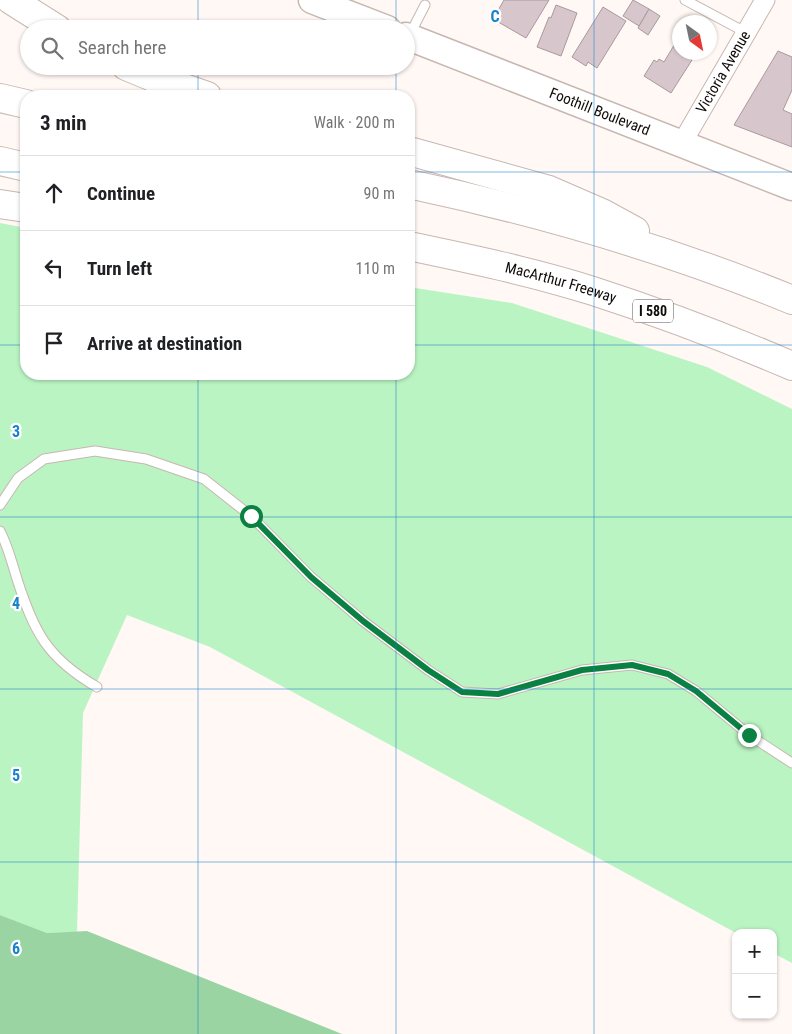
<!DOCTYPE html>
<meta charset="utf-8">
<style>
:root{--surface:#fff;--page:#f2f2f2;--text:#202124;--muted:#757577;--line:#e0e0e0}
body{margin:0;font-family:"Roboto Condensed",sans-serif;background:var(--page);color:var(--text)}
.controls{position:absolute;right:15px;bottom:15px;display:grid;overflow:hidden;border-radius:10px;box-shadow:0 1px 4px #0004}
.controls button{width:45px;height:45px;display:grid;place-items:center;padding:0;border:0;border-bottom:1px solid var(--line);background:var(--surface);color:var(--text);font:25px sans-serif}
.compass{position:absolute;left:672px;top:15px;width:45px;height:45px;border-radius:50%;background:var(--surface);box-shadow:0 1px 4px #0004;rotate:147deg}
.stop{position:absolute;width:15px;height:15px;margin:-11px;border:4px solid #0b8043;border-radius:50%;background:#fff}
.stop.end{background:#0b8043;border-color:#fff;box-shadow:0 1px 5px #0008}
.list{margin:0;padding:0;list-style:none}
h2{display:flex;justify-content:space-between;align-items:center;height:65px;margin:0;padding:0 20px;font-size:21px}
h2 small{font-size:16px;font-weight:400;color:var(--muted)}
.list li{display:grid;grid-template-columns:32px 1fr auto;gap:15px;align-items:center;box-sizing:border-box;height:75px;padding:0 20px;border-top:1px solid var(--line)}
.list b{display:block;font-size:19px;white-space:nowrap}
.list em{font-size:16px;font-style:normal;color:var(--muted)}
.icon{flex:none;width:28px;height:28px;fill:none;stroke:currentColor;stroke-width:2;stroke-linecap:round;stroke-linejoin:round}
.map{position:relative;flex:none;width:792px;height:1034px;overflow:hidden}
.search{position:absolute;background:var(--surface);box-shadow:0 1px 4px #0004;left:20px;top:20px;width:395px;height:55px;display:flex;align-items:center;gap:12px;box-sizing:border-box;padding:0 18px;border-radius:28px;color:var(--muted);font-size:19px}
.panel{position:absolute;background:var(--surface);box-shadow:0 1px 4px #0004;left:20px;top:90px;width:395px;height:290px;border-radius:20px}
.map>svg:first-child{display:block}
</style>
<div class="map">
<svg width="792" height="1034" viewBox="0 0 792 1034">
<rect width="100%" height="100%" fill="#fff8f5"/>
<!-- green -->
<polygon fill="#bbf4c3" points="0,223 26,228 26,374 409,374 409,287 512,303 707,367 792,409 792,963 773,953 773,933 736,933 210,647 127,615 83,713 77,932 47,933 0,915"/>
<!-- forest -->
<polygon fill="#9ad4a3" points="0,915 47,933 87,931 342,1034 0,1034"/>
<!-- building -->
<g fill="#d7c7cd" stroke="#a8999f">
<polygon points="504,0 549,0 526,38 493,19"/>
<polygon points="633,0 649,9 639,26 623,16"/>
<polygon points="556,5 577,13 561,56 537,47 549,17 551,18"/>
<polygon points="603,7 626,21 597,68 588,62 586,66 572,57"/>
<polygon points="649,9 660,16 648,35 638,28"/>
<polygon points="690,18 697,22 687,22"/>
<polygon points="679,37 680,52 691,53 689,58 692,60 671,93 644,76 654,60 657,62 659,59 664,62"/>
<polygon points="778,51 792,57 792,90 783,110 792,114 792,147 734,125"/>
</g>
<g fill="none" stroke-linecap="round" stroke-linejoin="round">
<!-- lane casing -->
<g stroke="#c7b7b1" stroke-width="11">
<g id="lane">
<polyline points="685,0 747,33"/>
<polyline points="409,36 425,5"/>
<polyline points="0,505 18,478 44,459 95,451 146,459 204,479 251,516 311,577 363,621 428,670 462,692 498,694 582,670 632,665 668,674 696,691 749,735 792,763"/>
<path d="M0,531C8,546 12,563 17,579C34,632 47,658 97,687"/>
</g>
</g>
<!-- street casing -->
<g stroke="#c7b7b1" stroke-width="21">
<g id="street">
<path id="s1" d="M682,143L765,0"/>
</g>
</g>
<!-- secondary casing -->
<g stroke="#c7b7b1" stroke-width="29">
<g id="secondary">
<polyline points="312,0 387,29"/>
<path id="s2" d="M406,36L792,187"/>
</g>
</g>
<!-- highway casing -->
<g stroke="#c7b7b1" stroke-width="30">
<g id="highway">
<polyline points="11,0 57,29"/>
<polyline points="126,66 155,78 207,96"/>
<polyline points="0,98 26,104"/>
<polyline points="409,151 549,190 602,213 635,231"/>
<polyline points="0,161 26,167"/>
<path d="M409,184C540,212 668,249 792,300"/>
<polyline points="0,204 26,208"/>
<path id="s3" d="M409,246C471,259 533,272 593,291C661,313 727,338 792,366"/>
</g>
</g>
<!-- lane -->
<use href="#lane" stroke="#fff" stroke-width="9"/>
<!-- street -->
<use href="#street" stroke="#fff" stroke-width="19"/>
<!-- secondary -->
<use href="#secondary" stroke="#fff" stroke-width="26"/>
<!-- highway -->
<use href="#highway" stroke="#fff" stroke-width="28"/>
</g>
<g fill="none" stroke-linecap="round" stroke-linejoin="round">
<!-- route -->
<polyline stroke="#0b8043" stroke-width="6" points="251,516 311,577 363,621 428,670 462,692 498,694 582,670 632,665 668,674 696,691 749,735"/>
</g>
<!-- grid -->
<path fill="none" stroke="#1982cd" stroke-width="1" stroke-opacity="0.55" d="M198,0V29M396,0V29M594,0V1034M198,66V96M396,66V96M0,172H26M409,172H792M0,345H26M409,345H792M198,374V1034M396,374V1034M0,517H792M0,689H792M0,862H792"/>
<g text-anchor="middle" stroke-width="4.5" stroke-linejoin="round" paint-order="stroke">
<!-- shield labels -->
<rect fill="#fff" stroke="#585453" stroke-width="1" x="633" y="299.5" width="40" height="23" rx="4"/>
<g font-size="14" font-weight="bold" fill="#100b09">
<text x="653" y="316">I 580</text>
</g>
<!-- street labels -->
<g font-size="15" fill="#100b09" stroke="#fff">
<text dy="5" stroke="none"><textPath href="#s1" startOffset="82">Victoria Avenue</textPath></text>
<text dy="5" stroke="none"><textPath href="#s2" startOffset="208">Foothill Boulevard</textPath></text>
<text dy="5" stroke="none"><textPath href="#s3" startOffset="156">MacArthur Freeway</textPath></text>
</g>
</g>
<g font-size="16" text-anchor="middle" font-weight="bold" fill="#1982cd" stroke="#fff" stroke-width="4.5" stroke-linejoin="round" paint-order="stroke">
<text x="495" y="22">C</text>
<text x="16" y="437">3</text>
<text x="16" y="609">4</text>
<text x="16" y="781">5</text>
<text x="16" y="954">6</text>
</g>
</svg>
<div class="controls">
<button>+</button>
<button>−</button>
</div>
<svg class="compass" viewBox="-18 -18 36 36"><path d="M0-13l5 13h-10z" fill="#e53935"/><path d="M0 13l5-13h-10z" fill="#757577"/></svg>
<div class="stop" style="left:251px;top:516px"></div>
<div class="stop end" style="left:749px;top:735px"></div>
<div class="search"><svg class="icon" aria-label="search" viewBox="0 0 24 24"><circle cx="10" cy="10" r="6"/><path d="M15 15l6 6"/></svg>Search here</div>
<section class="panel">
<h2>3 min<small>Walk · 200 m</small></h2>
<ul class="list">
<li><svg class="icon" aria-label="ahead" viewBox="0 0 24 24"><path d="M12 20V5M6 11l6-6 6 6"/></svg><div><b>Continue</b></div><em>90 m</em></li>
<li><svg class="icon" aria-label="left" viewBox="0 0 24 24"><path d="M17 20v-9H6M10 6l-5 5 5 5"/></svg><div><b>Turn left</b></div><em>110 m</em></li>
<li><svg class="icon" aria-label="arrive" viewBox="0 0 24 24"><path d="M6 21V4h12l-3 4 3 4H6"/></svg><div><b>Arrive at destination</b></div></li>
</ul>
</section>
</div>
